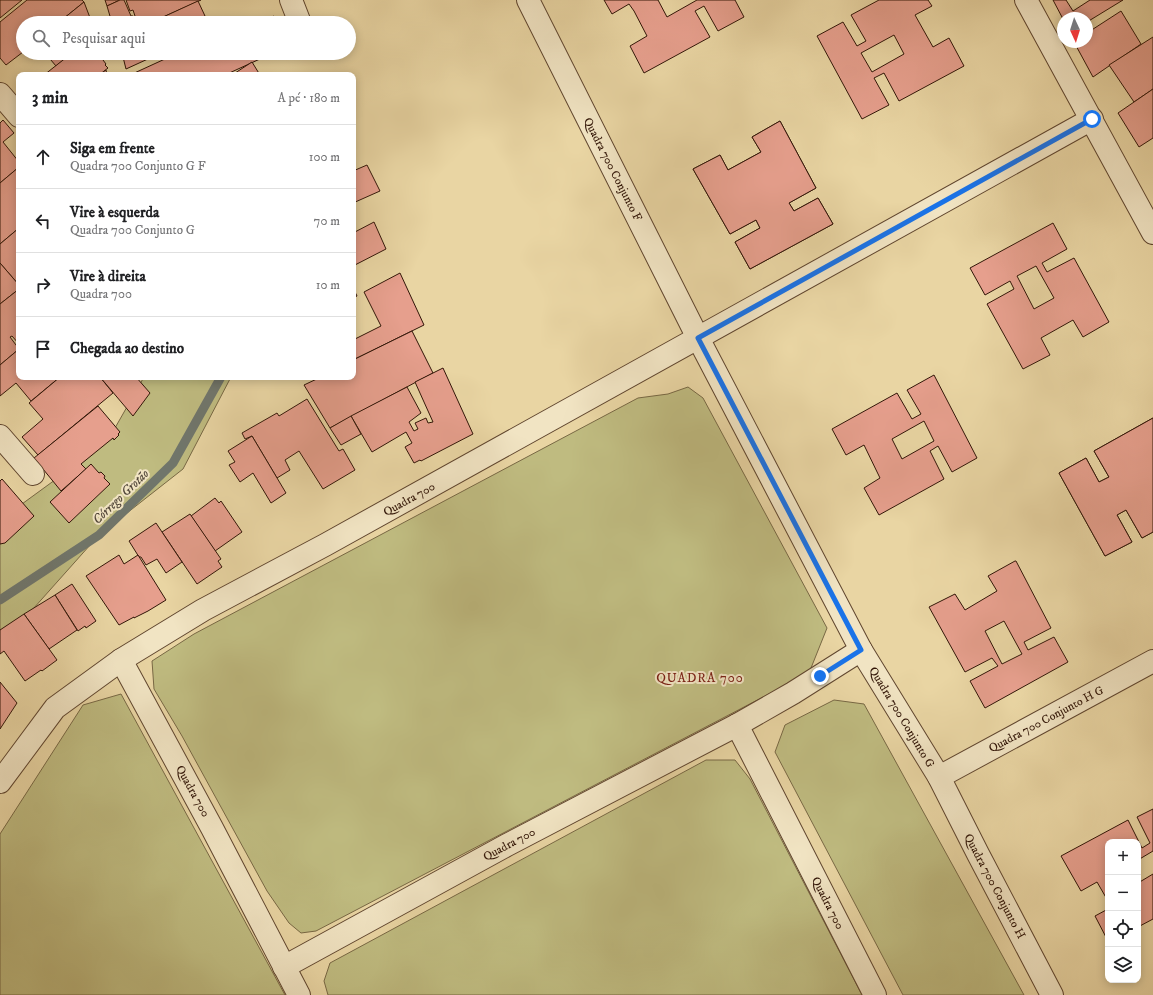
<!DOCTYPE html>
<html lang="pt">
<meta charset="utf-8">
<style>
:root{--surface:#fff;--page:#f2f2f2;--text:#202124;--muted:#757577;--line:#e0e0e0}
body{margin:0;font-family:"IM FELL DW Pica",serif;background:var(--page);color:var(--text)}
.controls{position:absolute;right:12px;bottom:12px;display:grid;overflow:hidden;border-radius:8px;box-shadow:0 2px 10px #0003}
.controls button{width:36px;height:36px;display:grid;place-items:center;padding:0;border:0;border-bottom:1px solid var(--line);background:var(--surface);color:var(--text);font:20px sans-serif}
.compass{position:absolute;left:1057px;top:12px;width:36px;height:36px;border-radius:50%;background:var(--surface);box-shadow:0 2px 10px #0003;rotate:176deg}
.stop{position:absolute;width:12px;height:12px;margin:-9px;border:3px solid #1a73e8;border-radius:50%;background:#fff}
.stop.end{background:#1a73e8;border-color:#fff;box-shadow:0 1px 4px #0008}
.list{margin:0;padding:0;list-style:none}
h2{display:flex;justify-content:space-between;align-items:center;height:52px;margin:0;padding:0 16px;font-size:17px}
h2 small{font-size:13px;font-weight:400;color:var(--muted)}
.list li{display:grid;grid-template-columns:26px 1fr auto;gap:12px;align-items:center;box-sizing:border-box;height:64px;padding:0 16px;border-top:1px solid var(--line)}
.list b{display:block;font-size:15px;white-space:nowrap}
.list p{margin:0;font-size:13px;white-space:nowrap;color:var(--muted)}
.list em{font-size:13px;font-style:normal;color:var(--muted)}
.icon{flex:none;width:22px;height:22px;fill:none;stroke:currentColor;stroke-width:2;stroke-linecap:round;stroke-linejoin:round}
.map{position:relative;flex:none;width:1153px;height:995px;overflow:hidden}
.search{position:absolute;background:var(--surface);box-shadow:0 2px 10px #0003;left:16px;top:16px;width:340px;height:44px;display:flex;align-items:center;gap:10px;box-sizing:border-box;padding:0 14px;border-radius:22px;color:var(--muted);font-size:15px}
.panel{position:absolute;background:var(--surface);box-shadow:0 2px 10px #0003;left:16px;top:72px;width:340px;height:308px;border-radius:8px}
.map>svg:first-child{display:block}
</style>
<div class="map">
<svg width="1153" height="995" viewBox="0 0 1153 995">
<rect width="100%" height="100%" fill="#e9d5a3"/>
<filter id="stains"><feTurbulence type="fractalNoise" baseFrequency=".005" numOctaves="4"/><feColorMatrix values="0 0 0 0 .2 0 0 0 0 .09 0 0 0 0 .02 0 0 0 .5 -.17"/></filter>
<radialGradient id="worn" r=".72"><stop offset=".6" stop-color="#630" stop-opacity="0"/><stop offset="1" stop-color="#630" stop-opacity=".3"/></radialGradient>
<!-- green -->
<g fill="#bfbb80" stroke="#786844">
<polygon points="144,377 231,377 183,469 99,535 0,646 0,520 107,442"/>
<polygon points="688,387 703,398 827,628 809,673 316,931 301,933 289,923 267,891 182,736 154,689 152,661 194,634 638,398 668,394"/>
<polygon points="121,694 285,995 0,995 0,834 83,705"/>
<polygon points="834,700 864,704 1024,995 903,995 775,752 785,725"/>
<polygon points="706,760 735,760 750,779 862,995 328,995 324,981 330,963"/>
</g>
<g fill="none" stroke-linecap="round" stroke-linejoin="round">
<!-- stream -->
<polyline stroke="#70766c" stroke-width="9" points="0,600 99,535 173,463 221,377"/>
</g>
<!-- building -->
<g fill="#e69f8d" stroke="#321608" fill-rule="evenodd">
<polygon points="0,0 22,0 0,18"/>
<polygon points="27,0 82,0 84,2 58,23 23,23 23,52 6,65 0,58 0,22"/>
<polygon points="105,0 120,0 107,6"/>
<polygon points="120,0 124,0 131,16 133,16 136,23 137,22 133,10 130,11 126,0 201,0 150,23 112,23 107,6"/>
<polygon points="604,0 658,0 667,17 697,0 735,0 744,17 718,31 704,6 695,11 710,37 644,73 630,46 647,36 634,11 629,4 612,14"/>
<path d="M879,0H928L932,6L915,15L933,47L949,38L964,66L899,101L884,73L874,78L889,105L862,119L817,36L843,22L857,46L866,41L851,15ZM894,35L904,54L872,72L861,53Z"/>
<polygon points="1053,0 1066,0 1073,11 1090,0 1123,0 1087,22 1087,18 1063,19"/>
<polygon points="198,1 205,16 191,23 150,23"/>
<polygon points="84,2 92,23 58,23"/>
<polygon points="1121,11 1141,44 1093,77 1074,42 1087,42 1087,33"/>
<polygon points="274,16 277,23 260,23"/>
<polygon points="1153,37 1153,89 1134,102 1109,65"/>
<polygon points="45,53 72,53 56,66"/>
<polygon points="72,53 104,53 102,55 105,59 103,60 106,64 105,65 108,68 99,75 44,75"/>
<polygon points="122,53 161,53 126,69"/>
<polygon points="178,53 192,53 192,55 197,53 273,53 225,75 130,75"/>
<polygon points="252,62 260,75 232,75"/>
<polygon points="106,70 107,75 99,75"/>
<polygon points="1153,89 1153,138 1139,147 1118,113"/>
<polygon points="3,120 14,133 3,142 19,162 19,167 0,183 0,123"/>
<path d="M780,121L816,188L789,203L794,211L818,198L833,224L750,269L735,242L760,228L756,220L730,234L693,169L720,155L728,170L761,152L752,137ZM768,182L786,214L768,224L750,192Z"/>
<polygon points="780,121 816,188 789,203 794,211 818,198 833,224 750,269 735,242 760,228 756,220 730,234 693,169 720,155 728,170 761,152 752,137"/>
<polygon points="367,165 380,191 353,203 353,171"/>
<polygon points="19,167 19,228 0,244 0,183"/>
<polygon points="374,222 386,249 353,266 353,233"/>
<path d="M1053,223L1067,249L1042,263L1047,272L1074,258L1109,322L1083,337L1073,320L1041,338L1050,355L1023,369L987,304L1014,289L1010,281L985,295L970,268ZM1036,266L1054,298L1034,309L1017,276Z"/>
<polygon points="19,228 19,285 0,263 0,244"/>
<polygon points="0,263 19,285 19,289 0,304"/>
<polygon points="400,273 424,325 353,360 353,340 381,326 364,292"/>
<polygon points="353,288 357,296 353,298"/>
<polygon points="19,289 19,344 12,336 10,337 19,349 0,365 0,304"/>
<polygon points="412,331 433,373 330,428 304,385 321,377 353,377 353,360"/>
<polygon points="19,349 19,377 60,377 31,401 16,383 0,396 0,365"/>
<polygon points="443,368 473,434 421,461 420,460 414,463 405,447 412,443 406,432 372,452 351,416 407,387 421,413 409,422 414,431 418,429 415,423 426,418 428,423 433,422 415,382"/>
<path d="M934,375L977,458L952,472L938,446L930,451L944,479L879,515L864,488L880,478L864,445L846,455L832,429L897,393L912,419L921,414L907,390ZM924,421L934,441L902,459L892,439Z"/>
<polygon points="60,377 100,377 113,393 38,455 22,437 43,419 29,403"/>
<polygon points="100,377 136,377 150,393 133,416"/>
<polygon points="307,399 339,451 343,449 355,470 323,489 299,451 285,460 290,470 277,478 252,436 245,439 242,433 277,413 279,416"/>
<polygon points="98,406 120,432 118,434 119,435 114,440 113,438 81,464 86,469 61,491 34,458"/>
<polygon points="351,416 361,434 341,445 330,428"/>
<path d="M1153,418V532L1142,538L1126,510L1117,515L1132,542L1105,556L1059,473L1086,458L1099,482L1109,477L1094,451ZM1137,471L1147,490L1114,508L1104,489Z"/>
<polygon points="1153,418 1153,532 1142,538 1126,510 1117,515 1132,542 1105,556 1059,473 1086,458 1099,482 1109,477 1094,451"/>
<polygon points="252,436 286,493 271,503 253,473 240,482 229,465 235,462 228,451"/>
<polygon points="91,464 99,473 101,472 105,476 104,478 110,484 69,523 50,502"/>
<polygon points="2,479 34,516 5,543 0,544 0,481"/>
<polygon points="215,498 219,503 221,501 242,532 215,551 191,516"/>
<polygon points="190,514 221,559 218,561 222,567 197,584 162,532"/>
<polygon points="156,523 182,562 166,573 157,559 146,565 141,557 139,557 129,541"/>
<polygon points="119,555 124,564 138,555 166,600 148,611 134,618 134,617 119,625 86,576"/>
<path d="M1015,561H1016L1051,628L1024,642L1028,650L1054,637L1068,662L985,708L970,681L998,666L992,658L965,672L929,607L955,594L965,610L997,591L988,576ZM1004,621L1022,654L1002,664L985,631Z"/>
<polygon points="72,584 96,621 86,628 85,626 78,631 55,595"/>
<polygon points="55,595 77,630 49,649 24,614"/>
<polygon points="24,614 57,660 42,671 41,670 25,681 4,651 0,654 0,630"/>
<polygon points="0,682 17,703 0,729"/>
<polygon points="1153,809 1153,851 1138,860 1138,842 1108,842 1108,901 1097,882 1081,891 1061,856 1128,820 1142,848 1150,843 1137,817"/>
<polygon points="1153,874 1153,919 1138,927 1138,883"/>
<polygon points="1108,909 1108,941 1095,916"/>
</g>
<g fill="none" stroke-linecap="round" stroke-linejoin="round">
<!-- minor casing -->
<g stroke="#60462f" stroke-width="24">
<g id="minor">
<polyline points="291,0 300,23"/>
<polyline points="528,0 698,338 861,650 939,777 978,854 1052,995"/>
<polyline points="1026,0 1153,233"/>
<polyline points="0,94 19,116"/>
<polyline points="0,436 33,474"/>
<polyline points="121,660 212,828 299,995"/>
<polyline points="737,725 875,995"/>
<polyline points="939,777 1153,661"/>
<polyline points="0,782 55,708 121,660 203,610 325,545 1092,119"/>
<polyline points="284,967 507,845 737,725 793,693 861,650"/>
</g>
</g>
<!-- minor -->
<use href="#minor" stroke="#f1e4c3" stroke-width="22"/>
</g>
<g fill="none" stroke-linecap="round" stroke-linejoin="round">
<!-- route -->
<polyline stroke="#1a73e8" stroke-width="5" points="820,676 861,650 698,338 1092,119"/>
</g>
<g text-anchor="middle" stroke-width="4" stroke-linejoin="round" paint-order="stroke">
<!-- street labels -->
<g font-size="12" fill="#321608" stroke="#f1e4c3">
<text transform="translate(613 169) rotate(63)" y="4">Quadra 700 Conjunto F</text>
<text transform="translate(409 499) rotate(-29)" y="4">Quadra 700</text>
<text transform="translate(902 717) rotate(59)" y="4">Quadra 700 Conjunto G</text>
<text transform="translate(1046 719) rotate(-28)" y="4">Quadra 700 Conjunto H G</text>
<text transform="translate(193 791) rotate(61)" y="4">Quadra 700</text>
<text transform="translate(509 844) rotate(-28)" y="4">Quadra 700</text>
<text transform="translate(995 886) rotate(62)" y="4">Quadra 700 Conjunto H</text>
<text transform="translate(828 903) rotate(63)" y="4">Quadra 700</text>
</g>
<!-- water labels -->
<g font-size="13" font-style="italic" fill="#51463a" stroke="#f1e4c3">
<text transform="translate(120 496) rotate(-44)" y="5">Córrego Grotão</text>
</g>
<!-- neighbourhood labels -->
<g font-size="13" letter-spacing="1" fill="#7a1f14" stroke="#f1e4c3">
<text x="700" y="682">QUADRA 700</text>
</g>
</g>
<rect width="100%" height="100%" filter="url(#stains)"/>
<rect width="100%" height="100%" fill="url(#worn)"/>
</svg>
<div class="controls">
<button>+</button>
<button>−</button>
<button><svg class="icon" aria-label="locate" viewBox="0 0 24 24"><circle cx="12" cy="12" r="6"/><path d="M12 2v4M12 18v4M2 12h4M18 12h4"/></svg></button>
<button><svg class="icon" aria-label="layers" viewBox="0 0 24 24"><path d="M12 4l9 5-9 5-9-5zM3 14l9 5 9-5"/></svg></button>
</div>
<svg class="compass" viewBox="-18 -18 36 36"><path d="M0-13l5 13h-10z" fill="#e53935"/><path d="M0 13l5-13h-10z" fill="#757577"/></svg>
<div class="stop" style="left:1092px;top:119px"></div>
<div class="stop end" style="left:820px;top:676px"></div>
<div class="search"><svg class="icon" aria-label="search" viewBox="0 0 24 24"><circle cx="10" cy="10" r="6"/><path d="M15 15l6 6"/></svg>Pesquisar aqui</div>
<section class="panel">
<h2>3 min<small>A pé · 180 m</small></h2>
<ul class="list">
<li><svg class="icon" aria-label="ahead" viewBox="0 0 24 24"><path d="M12 20V5M6 11l6-6 6 6"/></svg><div><b>Siga em frente</b><p>Quadra 700 Conjunto G F</p></div><em>100 m</em></li>
<li><svg class="icon" aria-label="left" viewBox="0 0 24 24"><path d="M17 20v-9H6M10 6l-5 5 5 5"/></svg><div><b>Vire à esquerda</b><p>Quadra 700 Conjunto G</p></div><em>70 m</em></li>
<li><svg class="icon" aria-label="right" viewBox="0 0 24 24"><path d="M7 20v-9h11M14 6l5 5-5 5"/></svg><div><b>Vire à direita</b><p>Quadra 700</p></div><em>10 m</em></li>
<li><svg class="icon" aria-label="arrive" viewBox="0 0 24 24"><path d="M6 21V4h12l-3 4 3 4H6"/></svg><div><b>Chegada ao destino</b></div></li>
</ul>
</section>
</div>
